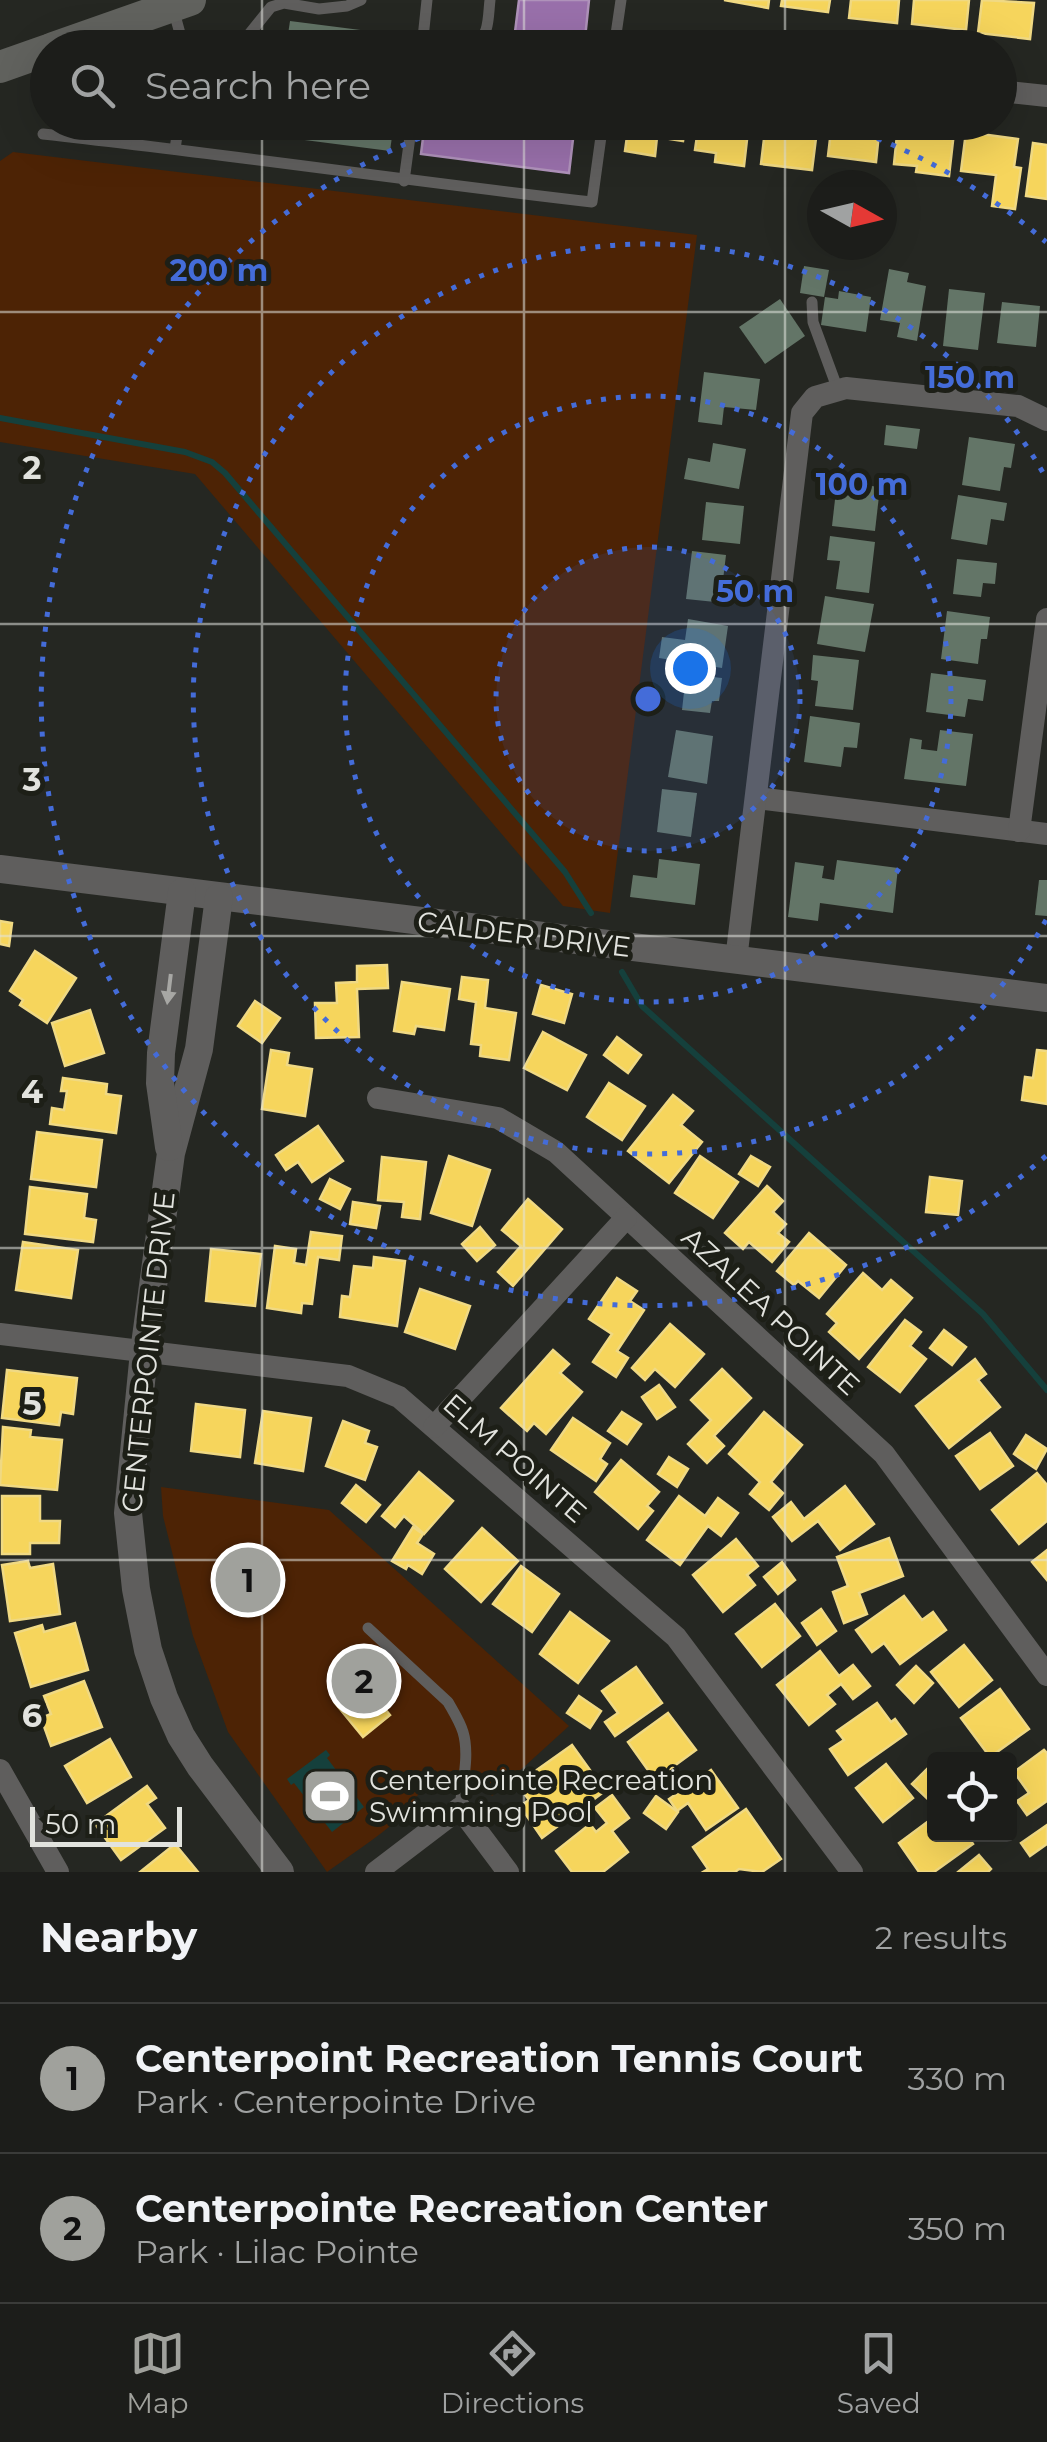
<!DOCTYPE html>
<meta charset="utf-8">
<style>
:root{--surface:#1c1d1a;--page:#252623;--text:#f1f3f6;--muted:#a0a2a2;--line:#3a3b39;--accent:#a0a19c}
body{margin:0;font-family:Montserrat,sans-serif;background:var(--page);color:var(--text)}
.controls{position:absolute;right:30px;bottom:30px;display:grid;overflow:hidden;border-radius:10px;box-shadow:0 10px 40px #0002}
.controls button{width:90px;height:90px;display:grid;place-items:center;padding:0;border:0;border-bottom:2px solid var(--line);background:var(--surface);color:var(--text);font:50px sans-serif}
.compass{position:absolute;left:807px;top:170px;width:90px;height:90px;border-radius:50%;background:var(--surface);box-shadow:0 10px 40px #0002;rotate:98deg}
.scale{position:absolute;left:30px;bottom:25px;width:152px;box-sizing:border-box;padding-left:10px;border:5px solid #e2e3de;border-top:0;font-size:28px;line-height:35px;white-space:nowrap;color:#e2e3de;-webkit-text-stroke:8px #1d1f17;paint-order:stroke}
.you{position:absolute;left:690px;top:668px;width:35px;height:35px;margin:-25px;border:8px solid #fff;border-radius:50%;background:#1a73e8;box-shadow:0 0 0 15px #1a73e833}
.badge{display:grid;place-items:center;width:65px;height:65px;border-radius:50%;background:var(--accent);color:#111;font-size:32px;font-weight:700}
.pin{position:absolute;translate:-50% -50%;border:5px solid #fff;box-shadow:0 2px 10px #0006}
.list{margin:0;padding:0;list-style:none}
h2{display:flex;justify-content:space-between;align-items:center;height:130px;margin:0;padding:0 40px;font-size:42px}
h2 small{font-size:32px;font-weight:400;color:var(--muted)}
.list li{display:grid;grid-template-columns:65px 1fr auto;gap:30px;align-items:center;box-sizing:border-box;height:150px;padding:0 40px;border-top:2px solid var(--line)}
.list b{display:block;font-size:38px;white-space:nowrap}
.list p{margin:0;font-size:32px;white-space:nowrap;color:var(--muted)}
.list em{font-size:32px;font-style:normal;color:var(--muted)}
.icon{flex:none;width:55px;height:55px;fill:none;stroke:currentColor;stroke-width:2;stroke-linecap:round;stroke-linejoin:round}
.map{position:relative;flex:none;width:1047px;height:1872px;overflow:hidden}
.search{position:absolute;background:var(--surface);box-shadow:0 10px 40px #0002;left:30px;right:30px;top:30px;height:110px;display:flex;align-items:center;gap:25px;box-sizing:border-box;padding:0 35px;border-radius:55px;color:var(--muted);font-size:38px}
.sheet{height:430px;background:var(--surface)}
nav{display:flex;justify-content:space-around;align-items:center;box-sizing:border-box;height:140px;border-top:2px solid var(--line);background:var(--surface);font-size:28px;color:var(--muted)}
nav a{display:grid;justify-items:center;gap:5px}
nav .on{color:var(--accent)}
.map>svg:first-child{display:block}
</style>
<div class="map">
<svg width="1047" height="1872" viewBox="0 0 1047 1872">
<rect width="100%" height="100%" fill="#252722"/>
<!-- green -->
<g fill="#4d2305">
<polygon points="13,152 697,235 610,913 563,906 195,474 0,442 0,161"/>
<path d="M161,1487L329,1510L569,1726L492,1796C484,1784 480,1774 464,1771C430,1766 418,1800 397,1820C376,1839 350,1855 327,1872L228,1732L193,1636L163,1516Z"/>
</g>
<!-- water -->
<polygon fill="#15403c" points="326,1750 330,1755 327,1758 364,1807 332,1832 294,1783 291,1785 287,1779"/>
<!-- homes -->
<g fill="#f6d55c" stroke="#f0d983" stroke-width="2.5">
<polygon points="724,0 769,0 768,8"/>
<polygon points="782,0 830,0 828,12 781,6"/>
<polygon points="851,0 899,0 897,23 849,18"/>
<polygon points="914,0 969,0 966,30 912,24"/>
<polygon points="982,0 1034,3 1030,39 978,33"/>
<polygon points="629,122 686,122 683,141 657,137 655,156 625,151"/>
<polygon points="699,122 749,122 744,166 715,162 716,153 695,150"/>
<polygon points="766,122 818,122 812,170 761,164"/>
<polygon points="832,122 880,124 876,162 828,156"/>
<polygon points="898,125 954,132 949,176 916,172 917,166 894,164"/>
<polygon points="966,132 1018,139 1014,167 1021,168 1015,209 992,206 996,175 961,171"/>
<polygon points="1033,143 1047,145 1047,199 1026,196"/>
<polygon points="0,921 12,923 9,946 0,944"/>
<polygon points="35,951 76,978 47,1023 20,1005 23,1000 10,991"/>
<polygon points="387,965 388,988 357,989 359,1037 316,1038 315,1003 337,1003 336,983 357,982 357,966"/>
<polygon points="462,977 488,980 485,1008 516,1013 509,1060 480,1056 481,1045 471,1044 476,1002 459,999"/>
<polygon points="402,982 450,989 444,1030 416,1026 414,1034 394,1031"/>
<polygon points="541,985 572,994 564,1023 533,1014"/>
<polygon points="255,1001 280,1018 262,1043 238,1026"/>
<polygon points="90,1010 104,1053 65,1066 52,1023"/>
<polygon points="543,1032 586,1055 567,1090 524,1068"/>
<polygon points="617,1037 641,1055 628,1073 604,1055"/>
<polygon points="271,1050 289,1053 287,1065 312,1069 305,1116 262,1109"/>
<polygon points="1037,1050 1047,1051 1047,1104 1022,1100 1025,1077 1033,1078"/>
<polygon points="63,1078 107,1084 106,1094 121,1096 116,1133 50,1124 52,1108 64,1110 67,1091 61,1091"/>
<polygon points="609,1083 645,1106 622,1140 587,1117"/>
<polygon points="673,1095 693,1111 681,1125 702,1142 669,1183 628,1151"/>
<polygon points="318,1126 343,1161 312,1182 298,1162 286,1170 276,1155"/>
<polygon points="37,1132 102,1140 96,1187 31,1179"/>
<polygon points="449,1156 490,1170 472,1226 431,1213"/>
<polygon points="700,1156 738,1182 713,1218 675,1193"/>
<polygon points="751,1156 770,1167 758,1186 739,1174"/>
<polygon points="382,1157 426,1162 420,1219 402,1217 404,1202 378,1200"/>
<polygon points="930,1177 962,1181 958,1215 926,1212"/>
<polygon points="330,1179 350,1189 340,1209 320,1199"/>
<polygon points="767,1186 783,1201 773,1212 786,1224 778,1233 789,1242 772,1262 749,1242 743,1249 725,1233"/>
<polygon points="30,1187 87,1194 84,1218 96,1220 93,1242 25,1234"/>
<polygon points="528,1199 562,1229 513,1286 498,1272 521,1246 502,1230"/>
<polygon points="353,1202 380,1206 376,1228 350,1224"/>
<polygon points="480,1227 495,1245 477,1261 462,1244"/>
<polygon points="311,1232 342,1236 339,1260 318,1257 312,1304 302,1303 301,1313 267,1308 275,1246 296,1249 294,1263 306,1265"/>
<polygon points="809,1233 846,1265 819,1298 798,1281 794,1285 777,1271"/>
<polygon points="23,1242 78,1250 71,1298 16,1290"/>
<polygon points="211,1249 261,1254 255,1306 206,1301"/>
<polygon points="374,1257 405,1261 397,1326 340,1317 342,1296 350,1297 354,1266 373,1268"/>
<polygon points="863,1273 882,1290 891,1280 912,1298 859,1359 829,1332 837,1323 827,1314"/>
<polygon points="617,1278 637,1291 630,1301 644,1310 617,1351 628,1358 616,1377 593,1362 612,1334 589,1319"/>
<polygon points="420,1289 470,1306 455,1349 405,1332"/>
<polygon points="905,1320 921,1332 910,1346 926,1359 900,1392 868,1367"/>
<polygon points="670,1324 704,1354 675,1387 655,1369 645,1380 632,1368"/>
<polygon points="944,1330 966,1347 952,1365 930,1348"/>
<polygon points="553,1350 569,1364 560,1373 582,1392 546,1434 534,1423 527,1431 501,1408"/>
<polygon points="975,1359 986,1374 978,1380 1000,1407 949,1448 916,1406"/>
<polygon points="722,1369 751,1398 714,1436 724,1446 707,1463 688,1444 711,1420 691,1400"/>
<polygon points="7,1370 77,1378 73,1414 61,1412 59,1425 2,1418"/>
<polygon points="659,1385 675,1407 657,1419 642,1397"/>
<polygon points="196,1404 245,1410 240,1457 191,1451"/>
<polygon points="263,1411 311,1418 303,1471 255,1463"/>
<polygon points="622,1412 641,1424 627,1444 608,1431"/>
<polygon points="764,1412 802,1445 771,1482 783,1493 769,1510 750,1494 760,1482 729,1454"/>
<polygon points="573,1418 610,1443 600,1459 607,1464 596,1481 551,1450"/>
<polygon points="343,1421 369,1431 365,1443 377,1447 365,1480 326,1466"/>
<polygon points="3,1427 31,1430 30,1437 62,1440 57,1490 0,1485"/>
<polygon points="990,1433 1013,1466 980,1489 956,1456"/>
<polygon points="1026,1435 1047,1449 1036,1469 1014,1454"/>
<polygon points="669,1457 688,1469 677,1487 658,1474"/>
<polygon points="621,1460 659,1492 647,1506 653,1511 638,1529 595,1492"/>
<polygon points="419,1472 453,1501 424,1534 404,1516 395,1527 382,1516"/>
<polygon points="1037,1473 1047,1485 1047,1521 1019,1544 992,1510"/>
<polygon points="356,1485 380,1505 366,1522 342,1503"/>
<polygon points="845,1486 874,1524 840,1550 818,1521 792,1541 773,1517 791,1502 804,1519"/>
<polygon points="2,1496 40,1496 40,1521 60,1521 59,1543 30,1543 30,1554 2,1554"/>
<polygon points="679,1496 705,1516 718,1498 738,1513 721,1536 708,1526 680,1565 647,1540"/>
<polygon points="413,1527 423,1534 417,1543 434,1554 422,1574 408,1565 406,1569 392,1561"/>
<polygon points="482,1528 518,1561 481,1602 445,1569"/>
<polygon points="889,1538 903,1576 859,1593 867,1614 844,1623 833,1592 848,1586 837,1557"/>
<polygon points="736,1539 758,1566 747,1575 755,1585 723,1612 693,1575"/>
<polygon points="1047,1550 1047,1580 1032,1562"/>
<polygon points="28,1561 30,1568 53,1564 60,1614 10,1621 2,1565"/>
<polygon points="782,1562 795,1580 778,1594 764,1577"/>
<polygon points="521,1566 559,1594 532,1632 493,1604"/>
<polygon points="904,1596 922,1620 933,1612 946,1630 900,1664 884,1643 872,1652 856,1630"/>
<polygon points="775,1604 800,1636 762,1667 736,1634"/>
<polygon points="821,1609 836,1631 817,1645 802,1623"/>
<polygon points="570,1612 609,1641 578,1683 540,1654"/>
<polygon points="75,1623 88,1670 31,1687 15,1633 42,1625 44,1632"/>
<polygon points="964,1645 992,1680 959,1707 931,1672"/>
<polygon points="820,1651 839,1676 853,1665 870,1686 853,1699 841,1684 827,1695 835,1704 809,1725 777,1685"/>
<polygon points="916,1666 933,1683 914,1703 897,1685"/>
<polygon points="636,1667 662,1703 615,1736 605,1722 618,1713 602,1691"/>
<polygon points="84,1681 102,1727 51,1746 41,1718 51,1714 44,1696"/>
<polygon points="362,1681 390,1715 363,1737 335,1703"/>
<polygon points="1000,1689 1029,1729 990,1757 961,1718"/>
<polygon points="579,1696 601,1711 590,1728 567,1713"/>
<polygon points="877,1703 891,1722 895,1719 906,1734 848,1775 830,1749 844,1740 837,1731"/>
<polygon points="668,1713 696,1750 655,1780 628,1742"/>
<polygon points="110,1739 131,1777 87,1803 65,1766"/>
<polygon points="572,1745 605,1791 542,1838 520,1806 529,1800 517,1784"/>
<polygon points="1044,1750 1047,1753 1047,1801 1027,1815 1017,1801 1029,1793 1014,1772"/>
<polygon points="886,1764 913,1798 883,1822 856,1788"/>
<polygon points="928,1768 934,1774 934,1800 932,1803 912,1784"/>
<polygon points="711,1770 738,1808 706,1830 688,1803 677,1811 669,1799"/>
<polygon points="147,1786 156,1798 147,1804 165,1828 121,1860 95,1824"/>
<polygon points="612,1795 629,1818 612,1831 628,1852 603,1872 572,1872 556,1851 590,1824 596,1832 607,1823 595,1808"/>
<polygon points="656,1796 678,1812 666,1829 644,1813"/>
<polygon points="746,1809 781,1859 762,1872 739,1869 735,1872 703,1872 708,1869 693,1847"/>
<polygon points="934,1817 934,1834 966,1834 973,1844 934,1872 919,1872 899,1843"/>
<polygon points="1047,1825 1047,1844 1030,1856 1021,1843"/>
<polygon points="175,1844 198,1872 140,1872"/>
<polygon points="979,1855 991,1869 988,1872 958,1872"/>
</g>
<!-- offices -->
<g fill="#9970ab" stroke="#af92ba" stroke-width="2.5">
<polygon points="519,0 589,0 584,48 513,48"/>
<polygon points="425,122 575,122 569,173 421,154"/>
</g>
<g fill="none" stroke-linecap="round" stroke-linejoin="round">
<!-- stream -->
<g stroke="#15403c" stroke-width="6">
<polyline points="0,418 185,452 212,462 225,473 565,872 591,913"/>
<polyline points="622,972 642,1006 983,1314 1047,1390"/>
</g>
</g>
<!-- building -->
<g fill="#637567">
<polygon points="290,21 384,33 382,48 286,48"/>
<polygon points="197,122 394,122 390,151 197,126"/>
<polygon points="804,266 829,270 824,297 800,293"/>
<polygon points="889,269 909,273 907,282 926,286 917,341 897,337 900,323 880,320"/>
<polygon points="949,289 985,293 978,350 943,346"/>
<polygon points="839,291 871,297 866,332 821,325 825,297 838,299"/>
<polygon points="780,299 805,336 765,364 739,327"/>
<polygon points="1002,302 1040,306 1036,347 997,343"/>
<polygon points="704,372 760,379 756,410 724,407 722,425 698,422"/>
<polygon points="886,425 920,429 917,449 884,445"/>
<polygon points="969,437 1015,444 1011,468 1004,467 1000,491 962,485"/>
<polygon points="713,443 746,449 739,489 684,479 688,458 710,462"/>
<polygon points="837,482 880,487 875,531 832,526"/>
<polygon points="958,495 1007,503 1004,521 991,519 987,545 951,539"/>
<polygon points="706,502 744,506 740,544 702,540"/>
<polygon points="830,536 875,542 869,593 836,589 840,561 827,560"/>
<polygon points="692,551 726,555 723,580 727,580 725,603 686,599"/>
<polygon points="957,559 997,563 995,584 983,583 981,597 953,594"/>
<polygon points="825,596 874,604 865,652 817,644"/>
<polygon points="947,611 990,617 987,639 981,639 978,664 941,659"/>
<polygon points="688,619 728,626 722,668 659,658 662,637 685,640"/>
<polygon points="813,655 859,660 853,710 815,706 818,681 811,680"/>
<polygon points="931,673 986,680 983,701 968,699 965,717 926,712"/>
<polygon points="686,674 722,678 719,701 712,701 710,713 682,710"/>
<polygon points="810,716 860,723 857,748 844,747 841,767 804,762"/>
<polygon points="676,730 713,736 707,784 668,777"/>
<polygon points="940,730 973,734 966,786 904,779 910,738 922,740 921,749 937,751"/>
<polygon points="662,789 697,793 691,837 657,832"/>
<polygon points="659,859 700,864 695,905 630,897 633,875 657,878"/>
<polygon points="837,860 898,868 893,913 820,903 818,921 788,917 795,862 824,866 822,878 834,880"/>
<polygon points="1039,880 1047,880 1047,916 1035,915"/>
</g>
<g fill="none" stroke-linecap="round" stroke-linejoin="round">
<!-- service -->
<g stroke="#5f5e5d" stroke-width="11">
<path d="M427,0L423,38L474,44C490,37 488,15 490,0"/>
<polyline points="173,8 184,48"/>
<polyline points="238,48 271,7 284,3 319,9 347,6 361,0"/>
<polyline points="614,48 621,0"/>
<path d="M43,134C226,154 409,181 592,202L603,122"/>
<polyline points="126,143 129,122"/>
<polyline points="175,149 179,122"/>
<polyline points="404,181 412,122"/>
<polyline points="812,302 813,322 838,390"/>
<path d="M368,1628L448,1702C453,1711 460,1722 463,1732C470,1755 462,1785 460,1808"/>
</g>
<!-- minor -->
<g stroke="#5f5e5d" stroke-width="22">
<polyline points="1000,91 1047,96"/>
<polyline points="757,798 1047,834"/>
<polyline points="1019,831 1047,619"/>
<polyline points="736,960 802,413 815,397 846,388 1018,406 1047,420"/>
<polyline points="378,1098 498,1118 556,1152 884,1454 1047,1675"/>
<polyline points="0,1334 348,1376 399,1397 676,1637 852,1872"/>
<polyline points="434,1427 626,1218"/>
<polyline points="0,1770 58,1872"/>
<polyline points="376,1872 460,1808 508,1872"/>
</g>
<!-- tertiary -->
<g stroke="#5f5e5d" stroke-width="28">
<polyline points="0,869 1047,998"/>
<polyline points="219,897 199,1049 171,1153 144,1352 128,1513 136,1589 148,1650 164,1698 181,1736 200,1766 280,1872"/>
<polyline points="169,1147 160,1083 161,1053 182,892"/>
</g>
<!-- secondary -->
<g stroke="#61625e" stroke-width="32">
<polyline points="53,48 190,0"/>
<polyline points="0,67 48,50"/>
</g>
</g>
<!-- one-way arrows -->
<defs><path id="oneway-solid" d="M-6-.8H1V-3.2L6.5 0L1 3.2V.8H-6Z" transform="scale(2.5)"/></defs>
<use fill="#a7a7a4" href="#oneway-solid" transform="translate(169 989) rotate(97)"/>
<!-- grid -->
<path fill="none" stroke="#e2e3de" stroke-width="2.5" stroke-opacity="0.55" d="M262,0V48M524,0V48M785,0V48M262,122V1872M524,122V1872M785,122V1872M0,312H1047M0,624H1047M0,936H1047M0,1248H1047M0,1560H1047"/>
<!-- distance rings -->
<circle cx="648" cy="699" r="152" fill="#446cd9" fill-opacity=".12"/>
<g fill="none" stroke="#446cd9" stroke-width="5" stroke-dasharray="5 10">
<circle cx="648" cy="699" r="152"/>
<circle cx="648" cy="699" r="303"/>
<path d="M1046 920A455 455 0 1 1 1046 478"/>
<path d="M1046 1156A606 606 0 1 1 461 123M835 123A606 606 0 0 1 1046 242"/>
</g>
<!-- icons -->
<defs>
<g id="stadium-square" transform="scale(2.875)"><rect x="-9" y="-9" width="18" height="18" rx="4" fill="#a0a19c" stroke="#1d1f17"/><path d="M0-5a6.5 5 0 1 0 0 10a6.5 5 0 1 0 0-10ZM-3.5-1.8h7v3.6h-7Z" fill="#fff"/></g>
</defs>
<g fill-rule="evenodd">
<use href="#stadium-square" x="330" y="1796"/>
</g>
<g text-anchor="middle" stroke-width="10" stroke-linejoin="round" paint-order="stroke">
<!-- street labels -->
<g font-size="28" fill="#e2e3de" stroke="#1d1f17">
<text transform="translate(524 934) rotate(7)" y="10">CALDER DRIVE</text>
<text transform="translate(771 1311) rotate(43)" y="10">AZALEA POINTE</text>
<text transform="translate(148 1352) rotate(-84)" y="10">CENTERPOINTE DRIVE</text>
<text transform="translate(515 1458) rotate(41)" y="10">ELM POINTE</text>
</g>
<!-- poi labels -->
<g font-size="28" fill="#e2e3de" stroke="#1d1f17" text-anchor="start">
<text x="369" y="1790">Centerpointe Recreation<tspan x="369" dy="32">Swimming Pool</tspan></text>
</g>
</g>
<g font-size="32" text-anchor="middle" font-weight="bold" fill="#e2e3de" stroke="#1d1f17" stroke-width="10" stroke-linejoin="round" paint-order="stroke">
<text x="32" y="479">2</text>
<text x="32" y="791">3</text>
<text x="32" y="1103">4</text>
<text x="32" y="1415">5</text>
<text x="32" y="1727">6</text>
</g>
<circle cx="648" cy="699" r="15" fill="#446cd9" stroke="#1d1f17" stroke-width="5"/>
<g font-size="30" text-anchor="middle" font-weight="bold" fill="#446cd9" stroke="#1d1f17" stroke-width="10" stroke-linejoin="round" paint-order="stroke">
<text x="219" y="281">200 m</text>
<text x="970" y="388">150 m</text>
<text x="862" y="495">100 m</text>
<text x="755" y="602">50 m</text>
</g>
</svg>
<div class="controls">
<button><svg class="icon" aria-label="locate" viewBox="0 0 24 24"><circle cx="12" cy="12" r="6"/><path d="M12 2v4M12 18v4M2 12h4M18 12h4"/></svg></button>
</div>
<svg class="compass" viewBox="-18 -18 36 36"><path d="M0-13l5 13h-10z" fill="#e53935"/><path d="M0 13l5-13h-10z" fill="#a0a2a2"/></svg>
<div class="scale">50 m</div>
<div class="you"></div>
<div class="pin badge" style="left:248px;top:1580px">1</div>
<div class="pin badge" style="left:364px;top:1681px">2</div>
<div class="search"><svg class="icon" aria-label="search" viewBox="0 0 24 24"><circle cx="10" cy="10" r="6"/><path d="M15 15l6 6"/></svg>Search here</div>
</div>
<section class="sheet">
<h2>Nearby<small>2 results</small></h2>
<ul class="list">
<li><span class="badge">1</span><div><b>Centerpoint Recreation Tennis Court</b><p>Park · Centerpointe Drive</p></div><em>330 m</em></li>
<li><span class="badge">2</span><div><b>Centerpointe Recreation Center</b><p>Park · Lilac Pointe</p></div><em>350 m</em></li>
</ul>
</section>
<nav>
<a class="on"><svg class="icon" aria-label="map" viewBox="0 0 24 24"><path d="M3 6l6-2 6 2 6-2v14l-6 2-6-2-6 2zM9 4v14M15 6v14"/></svg>Map</a>
<a><svg class="icon" aria-label="directions" viewBox="0 0 24 24"><path d="M12 3l9 9-9 9-9-9zM9 14v-3h6M13 9l2 2-2 2"/></svg>Directions</a>
<a><svg class="icon" aria-label="saved" viewBox="0 0 24 24"><path d="M7 4h10v16l-5-4-5 4z"/></svg>Saved</a>
</nav>
